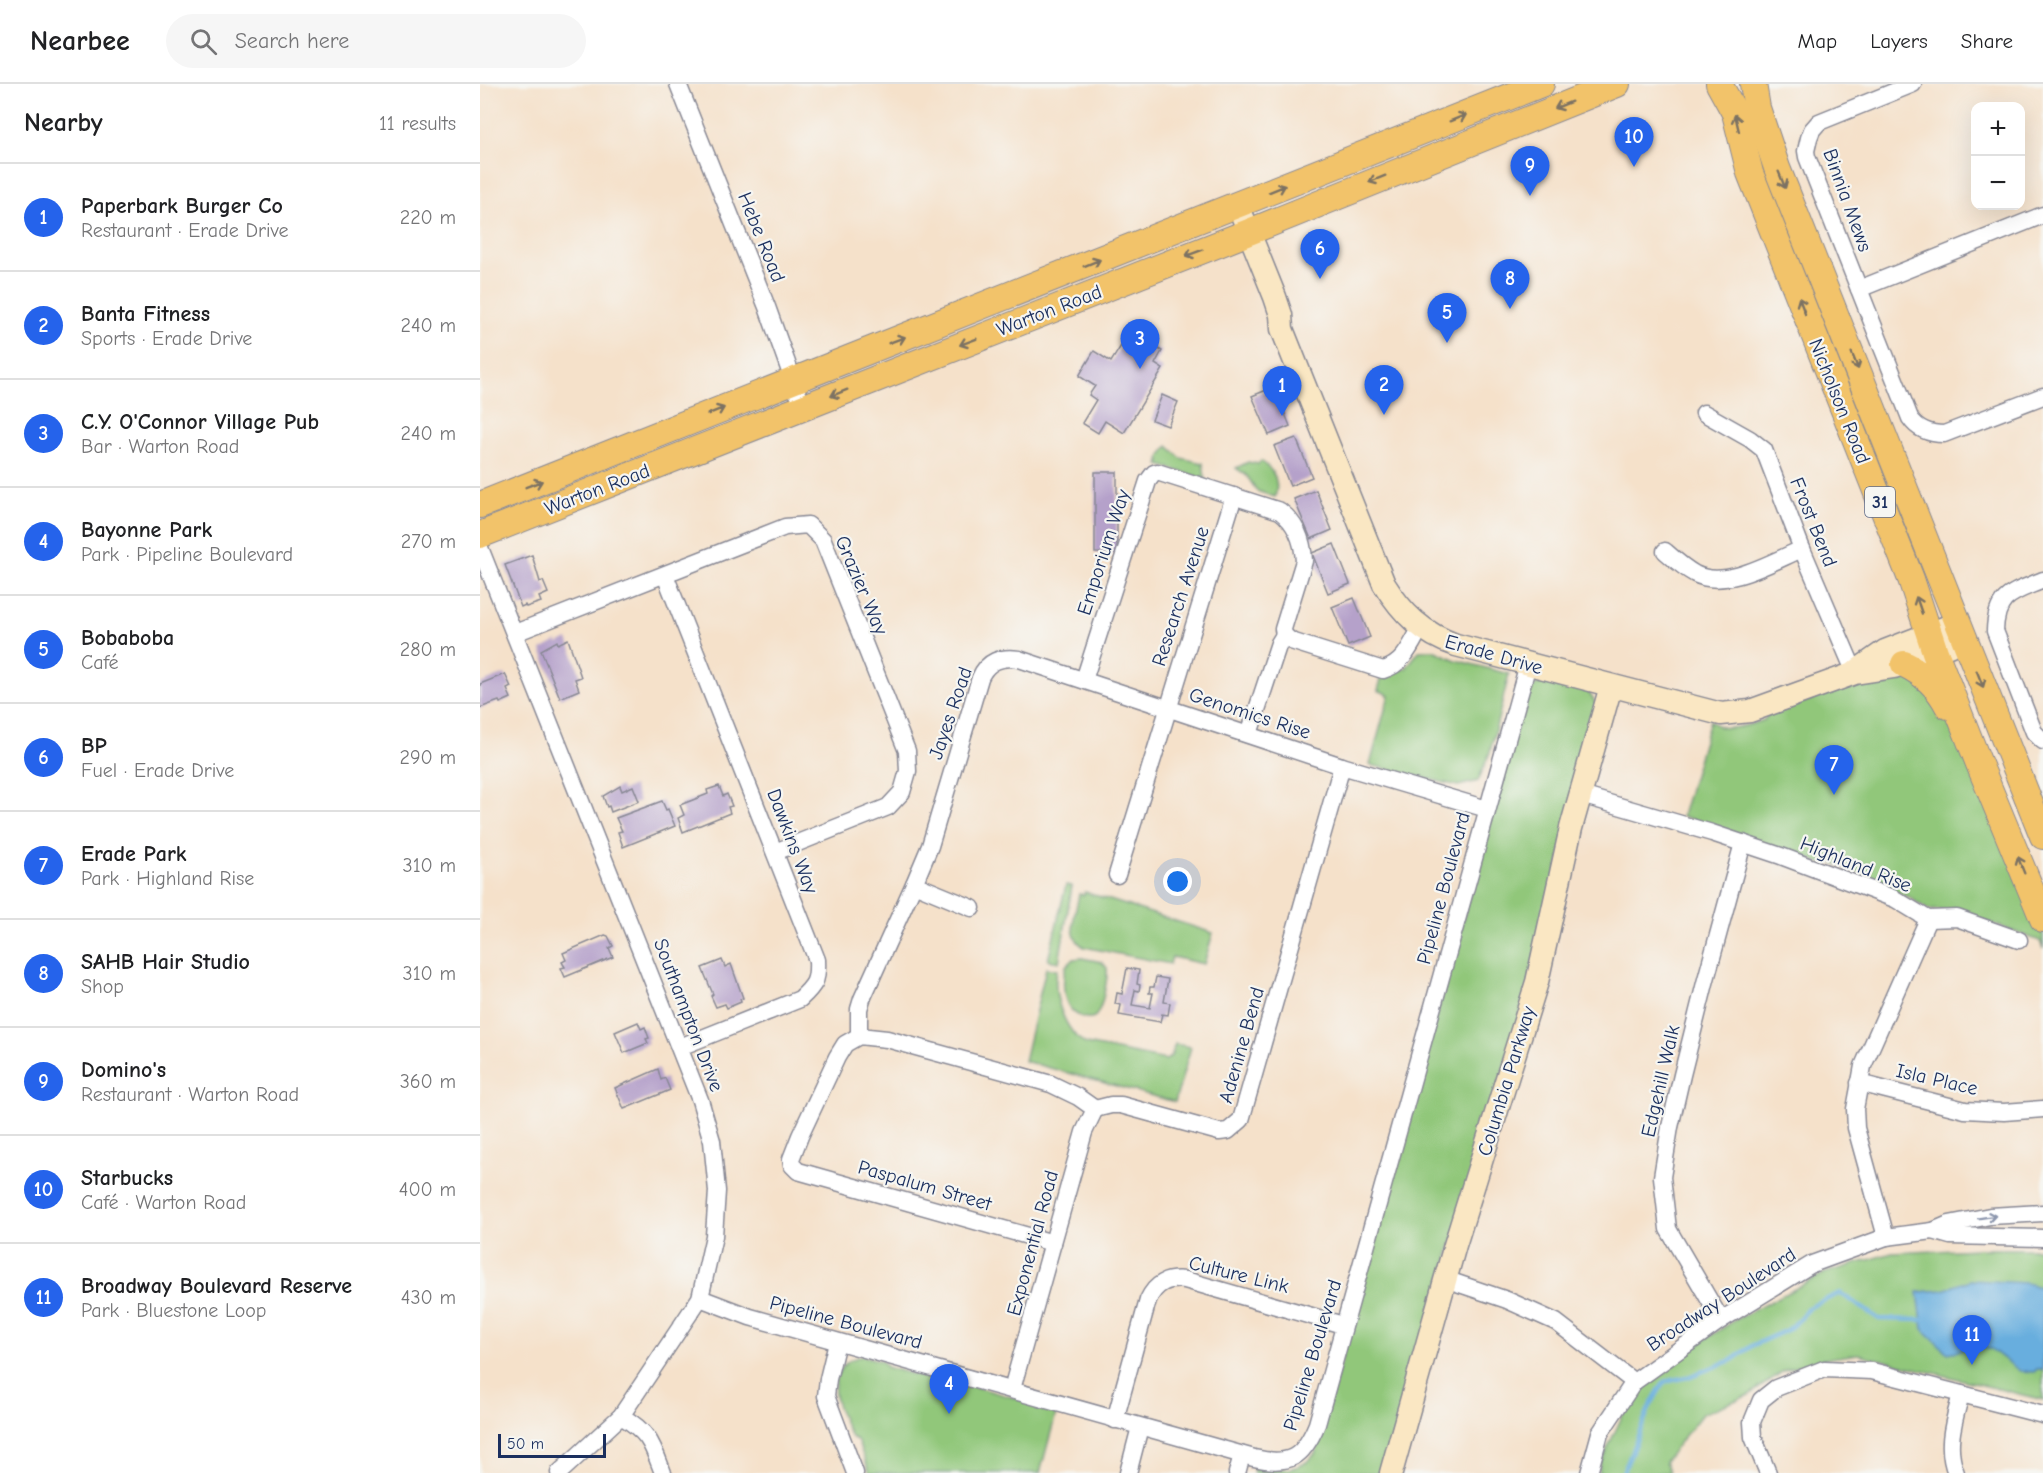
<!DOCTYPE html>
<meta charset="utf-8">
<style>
:root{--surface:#fff;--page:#f6f6f6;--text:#202124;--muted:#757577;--line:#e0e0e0;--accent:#2563eb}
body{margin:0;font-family:"Comic Neue",sans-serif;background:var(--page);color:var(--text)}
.controls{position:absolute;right:18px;top:18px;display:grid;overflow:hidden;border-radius:12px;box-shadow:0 6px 24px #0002}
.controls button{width:54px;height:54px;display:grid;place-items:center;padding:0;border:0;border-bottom:2px solid var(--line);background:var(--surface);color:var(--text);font:30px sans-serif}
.scale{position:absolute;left:18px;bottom:15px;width:108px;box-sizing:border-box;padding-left:6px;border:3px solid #1b2f5e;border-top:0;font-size:16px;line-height:21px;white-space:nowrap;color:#1b2f5e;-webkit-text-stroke:4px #f6f6f2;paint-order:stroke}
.you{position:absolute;left:698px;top:798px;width:21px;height:21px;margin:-15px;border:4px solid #fff;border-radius:50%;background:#1a73e8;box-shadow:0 0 0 9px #1a73e833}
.badge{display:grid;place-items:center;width:39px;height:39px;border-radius:50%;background:var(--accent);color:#fff;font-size:20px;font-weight:700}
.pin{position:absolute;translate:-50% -50px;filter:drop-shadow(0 2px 3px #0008)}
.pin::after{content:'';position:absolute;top:32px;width:21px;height:18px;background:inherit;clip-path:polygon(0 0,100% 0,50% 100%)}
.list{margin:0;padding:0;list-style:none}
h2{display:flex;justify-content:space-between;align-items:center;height:78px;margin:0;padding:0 24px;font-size:26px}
h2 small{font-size:20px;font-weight:400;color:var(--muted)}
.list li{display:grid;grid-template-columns:39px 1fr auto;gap:18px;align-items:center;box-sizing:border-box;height:108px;padding:0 24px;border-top:2px solid var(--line)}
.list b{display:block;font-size:22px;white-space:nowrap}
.list p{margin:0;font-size:20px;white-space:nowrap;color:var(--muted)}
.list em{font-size:20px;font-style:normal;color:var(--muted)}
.icon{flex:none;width:33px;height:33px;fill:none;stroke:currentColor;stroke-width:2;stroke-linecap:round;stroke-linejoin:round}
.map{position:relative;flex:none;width:1563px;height:1389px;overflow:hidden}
header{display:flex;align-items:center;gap:36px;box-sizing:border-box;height:84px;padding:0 30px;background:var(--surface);border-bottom:2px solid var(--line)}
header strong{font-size:28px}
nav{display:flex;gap:33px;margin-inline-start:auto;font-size:21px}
.search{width:420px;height:54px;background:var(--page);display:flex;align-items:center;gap:15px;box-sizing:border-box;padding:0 21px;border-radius:33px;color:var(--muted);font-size:22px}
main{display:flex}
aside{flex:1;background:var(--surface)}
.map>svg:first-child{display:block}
</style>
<header>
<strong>Nearbee</strong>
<div class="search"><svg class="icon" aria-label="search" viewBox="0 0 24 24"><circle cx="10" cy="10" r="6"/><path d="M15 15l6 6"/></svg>Search here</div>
<nav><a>Map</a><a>Layers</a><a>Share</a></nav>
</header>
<main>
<aside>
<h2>Nearby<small>11 results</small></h2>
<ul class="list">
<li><span class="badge">1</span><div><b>Paperbark Burger Co</b><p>Restaurant · Erade Drive</p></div><em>220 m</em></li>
<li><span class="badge">2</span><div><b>Banta Fitness</b><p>Sports · Erade Drive</p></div><em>240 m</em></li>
<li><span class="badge">3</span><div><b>C.Y. O'Connor Village Pub</b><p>Bar · Warton Road</p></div><em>240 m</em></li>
<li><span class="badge">4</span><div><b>Bayonne Park</b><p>Park · Pipeline Boulevard</p></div><em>270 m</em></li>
<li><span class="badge">5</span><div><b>Bobaboba</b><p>Café</p></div><em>280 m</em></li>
<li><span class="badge">6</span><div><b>BP</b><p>Fuel · Erade Drive</p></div><em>290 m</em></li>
<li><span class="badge">7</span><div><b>Erade Park</b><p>Park · Highland Rise</p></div><em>310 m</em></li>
<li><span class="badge">8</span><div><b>SAHB Hair Studio</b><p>Shop</p></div><em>310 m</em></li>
<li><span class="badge">9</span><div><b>Domino's</b><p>Restaurant · Warton Road</p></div><em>360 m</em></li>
<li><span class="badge">10</span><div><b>Starbucks</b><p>Café · Warton Road</p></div><em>400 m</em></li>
<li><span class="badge">11</span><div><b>Broadway Boulevard Reserve</b><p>Park · Bluestone Loop</p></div><em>430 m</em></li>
</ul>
</aside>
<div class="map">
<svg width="1563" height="1389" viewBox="0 0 1563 1389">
<rect width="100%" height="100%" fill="#f6f6f2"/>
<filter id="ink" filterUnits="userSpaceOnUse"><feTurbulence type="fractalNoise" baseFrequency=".0167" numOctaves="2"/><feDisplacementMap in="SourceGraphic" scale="12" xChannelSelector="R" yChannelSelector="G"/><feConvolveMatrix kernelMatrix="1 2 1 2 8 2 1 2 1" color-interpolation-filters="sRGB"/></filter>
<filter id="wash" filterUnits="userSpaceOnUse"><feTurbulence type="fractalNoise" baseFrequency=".008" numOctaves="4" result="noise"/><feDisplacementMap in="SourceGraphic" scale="24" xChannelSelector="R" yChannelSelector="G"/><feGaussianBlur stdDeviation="1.35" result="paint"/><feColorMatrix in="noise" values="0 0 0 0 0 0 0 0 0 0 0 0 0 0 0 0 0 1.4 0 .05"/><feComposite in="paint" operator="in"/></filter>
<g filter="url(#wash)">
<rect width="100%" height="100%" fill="#f5e1ca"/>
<!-- green -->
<g fill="#91c77a" stroke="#567b6c" stroke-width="1.5">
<polygon points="688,362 701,374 723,379 725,395 679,381 681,371"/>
<path d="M781,377C794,386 800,397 795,413L777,407L767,392L756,384L768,378L778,380Z"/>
<polygon points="953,566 976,576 1029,590 1010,668 998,697 978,702 890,681 909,611 898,606 902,592 926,584 939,567"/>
<path d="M1421,586L1463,623L1543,801L1563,850V865L1560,857L1477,827L1448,826L1429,813L1391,799L1386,792L1352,778L1344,780L1202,732L1230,636C1243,651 1268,641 1284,636L1289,629Z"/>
<path d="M1071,595C1092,601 1111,600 1117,624L1047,906L904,1389H773L775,1381C798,1387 822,1389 836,1368L1043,618C1049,605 1056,598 1071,595Z"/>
<polygon points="586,801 592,802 579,878 568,876"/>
<path d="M605,808L733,849L724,880L692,873L690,880L604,863C585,851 596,829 599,810L604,811Z"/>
<path d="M602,874L622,878L627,884C628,893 622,929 614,933C610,935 604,934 600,932C581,924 582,898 586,882L593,875Z"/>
<path d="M566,884L577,886C572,911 584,947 606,960L686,976L691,972L695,960L711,963L695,1018L544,977Z"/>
<polygon points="1499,1165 1563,1165 1563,1316 1378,1270 1338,1276 1305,1286 1269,1311 1222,1330 1185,1377 1190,1389 1118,1389 1121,1378 1144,1328 1166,1294 1255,1236 1345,1189 1412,1169"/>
<path d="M383,1272L402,1277L406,1283L461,1298L468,1295L577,1326L560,1389H390L377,1356L371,1353C365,1340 357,1325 355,1311C352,1292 364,1274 383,1272Z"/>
</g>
<!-- water -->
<polygon fill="#68aede" stroke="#426e9e" stroke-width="1.5" points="1490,1196 1546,1199 1563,1204 1563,1285 1557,1285 1554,1288 1540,1287 1511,1265 1491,1264 1468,1269 1443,1245 1438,1208 1463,1206"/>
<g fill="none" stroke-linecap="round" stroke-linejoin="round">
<!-- stream -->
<polyline stroke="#68aede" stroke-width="4.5" points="1143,1389 1170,1322 1184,1298 1208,1293 1252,1276 1273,1261 1307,1246 1321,1234 1328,1224 1360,1209 1399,1235 1443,1236"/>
</g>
<g id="blocks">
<!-- building -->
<g fill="#b5a1ca">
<polygon points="660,254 682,267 675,280 683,285 644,349 625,337 618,349 602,339 616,316 609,311 615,302 599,292 614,267 631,278 644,257 654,263"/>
<polygon points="794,303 810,342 789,351 772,312"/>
<polygon points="682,311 698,318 688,342 672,336"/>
<polygon points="816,354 832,393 810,402 794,362"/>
<rect x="615" y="388" width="22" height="81"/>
<polygon points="836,406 852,446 831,455 814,415"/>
<polygon points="854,460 870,500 848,509 832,469"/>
<polygon points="52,471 60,498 63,497 68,509 59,513 61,518 46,523 45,521 41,523 25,481"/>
<polygon points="874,514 890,553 868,562 852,523"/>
<polygon points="88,555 101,593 95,595 99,606 80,614 61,566 77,557 78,560"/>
<polygon points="25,590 31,603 27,605 31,614 20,619 19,617 0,624 0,600"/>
<polygon points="140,702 142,707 153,702 159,717 131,728 129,722 127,723 123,712"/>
<polygon points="239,702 243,712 247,710 252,722 248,723 250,729 203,748 198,734 204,731 200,721 228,710 227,706"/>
<polygon points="182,717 186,726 188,725 195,742 143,763 138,748 142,747 136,734"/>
<polygon points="125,851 128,852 133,862 129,864 133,873 85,893 81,884 85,883 82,878 86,876 83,869"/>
<polygon points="242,876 245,883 251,880 263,914 260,915 261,918 247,924 245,920 236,923 231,912 233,910 222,884"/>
<polygon points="647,884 659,886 657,900 660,901 659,907 655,906 652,921 670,924 673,909 669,909 670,903 674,903 676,893 688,895 684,918 690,919 688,931 682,930 680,938 639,931 641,921 635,920 637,909 642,910"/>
<polygon points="158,938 161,945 165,943 169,954 166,955 168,959 144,969 135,948"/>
<polygon points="178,985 181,996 185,994 190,1006 144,1025 135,1004"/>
</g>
</g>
</g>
<g filter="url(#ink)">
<use href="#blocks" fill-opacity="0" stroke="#888894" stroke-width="1.5"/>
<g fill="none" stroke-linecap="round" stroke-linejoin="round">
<!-- street casing -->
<g stroke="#888894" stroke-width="19">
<g id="street">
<polyline points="198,0 287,223 323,324"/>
<path d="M1563,131L1379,205L1430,334C1438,346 1450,350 1464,350L1563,312"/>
<polyline points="1379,205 1327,73 1326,67 1329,54 1332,46 1339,38 1433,0"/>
<polyline points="1224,329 1270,355 1284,366 1322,465 1375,589"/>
<polyline points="0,464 220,1016 232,1057 237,1107 234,1152 220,1214 141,1332 79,1389"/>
<path d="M1185,467C1194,475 1204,484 1215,490C1246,506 1293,477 1322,465"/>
<path d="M185,491L337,876C338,897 335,901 320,915L200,963"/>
<path d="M1563,496C1533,509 1516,510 1515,547L1554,648L1563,657"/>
<polyline points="35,549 305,443 328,441 343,456 427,667 428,687 422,708 408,723 295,768"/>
<path d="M604,596L668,397L674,389L677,388L800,427C816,439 823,458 824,477L803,545L804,551L811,557L903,586C924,580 931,561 941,543"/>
<polyline points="769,650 799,559 804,551"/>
<polyline points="1101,711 1232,749 1301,772 1415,815 1448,835 1477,834 1539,856"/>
<polyline points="637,791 754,412"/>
<polyline points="434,800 492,824"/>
<path d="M379,952V925L382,915L434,800L450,762L500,594C507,577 521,572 539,575L862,682L1007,725"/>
<polyline points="1379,999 1485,1026 1524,1028 1563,1025"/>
<polyline points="615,1025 631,1021 641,1021 739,1048 748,1047 761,1036 862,682"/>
<polyline points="1453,1147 1470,1152 1563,1154"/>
<polyline points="1406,1153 1376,1044 1375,1025 1383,982 1448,835"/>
<polyline points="573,1159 318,1087 312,1081 311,1075 320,1052 357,973 365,960 379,952 407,955 571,1000 598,1013 615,1025"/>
<polyline points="965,1195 1027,1216 1076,1238 1154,1298"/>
<path d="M220,1214L270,1233L774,1374C810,1382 823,1374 837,1340L1048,580"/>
<polyline points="1241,1236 1188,1145 1182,1093 1190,1043 1202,991 1225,899 1263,759"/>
<polyline points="357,1258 348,1295 346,1312 375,1389"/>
<polyline points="532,1305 604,1048 615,1025"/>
<path d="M141,1332C170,1349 172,1360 183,1389"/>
<path d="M635,1336L668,1216C676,1199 687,1194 705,1196L863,1241"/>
<polyline points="648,1389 660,1343"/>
<polyline points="757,1389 762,1371"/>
<polyline points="1109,1389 1120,1349 1154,1298 1241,1236 1332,1180 1406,1153 1453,1147 1469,1140 1510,1132 1563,1129"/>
<polyline points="1288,1389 1273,1353 1272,1338 1281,1316 1296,1304 1344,1285 1392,1287 1563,1331"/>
<path d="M1476,1389C1465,1362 1474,1337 1481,1310"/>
</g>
</g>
<!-- secondary casing -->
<g stroke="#888894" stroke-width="25">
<g id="secondary">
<path d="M758,121L795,213L801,231L802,245L904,500C922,529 943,550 976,561L1241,630L1270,627L1375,589L1414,583L1484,556"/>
<polyline points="1378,586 1405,567 1477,539"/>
<polyline points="911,1389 975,1161 1057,898 1091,744 1131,602"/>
</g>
</g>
<!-- primary casing -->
<g stroke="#888894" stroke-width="28">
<g id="primary">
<polyline points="1239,0 1255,29 1270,89 1431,495 1455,568 1499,680 1563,835"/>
<polyline points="1273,0 1277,24 1297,84 1563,752"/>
<polyline points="0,421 1061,0"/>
<polyline points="0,451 769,148 1137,0"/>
<path d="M1424,580C1443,589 1458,602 1468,622"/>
</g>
</g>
<!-- street -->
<use href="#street" stroke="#fff" stroke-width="16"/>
<!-- secondary -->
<use href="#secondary" stroke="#fae7c3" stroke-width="22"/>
<!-- primary -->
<use href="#primary" stroke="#f2c36a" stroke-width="26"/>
</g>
<!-- one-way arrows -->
<defs><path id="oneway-shaft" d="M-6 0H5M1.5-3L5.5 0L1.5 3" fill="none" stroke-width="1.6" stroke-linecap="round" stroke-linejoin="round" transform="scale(1.5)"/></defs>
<g stroke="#7c7263">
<use href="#oneway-shaft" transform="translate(1083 21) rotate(158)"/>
<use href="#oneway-shaft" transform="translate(978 34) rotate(-22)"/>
<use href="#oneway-shaft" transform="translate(1257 39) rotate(-103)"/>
<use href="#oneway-shaft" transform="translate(897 95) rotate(158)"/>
<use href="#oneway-shaft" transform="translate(1302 96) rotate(68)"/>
<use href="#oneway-shaft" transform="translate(797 105) rotate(-22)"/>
<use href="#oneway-shaft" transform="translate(714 169) rotate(159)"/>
<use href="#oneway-shaft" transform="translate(612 179) rotate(-22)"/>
<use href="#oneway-shaft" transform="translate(1322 222) rotate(-111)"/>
<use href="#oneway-shaft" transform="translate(417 256) rotate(-21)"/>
<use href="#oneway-shaft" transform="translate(488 258) rotate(159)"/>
<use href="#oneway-shaft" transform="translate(1375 277) rotate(68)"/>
<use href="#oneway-shaft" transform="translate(359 309) rotate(158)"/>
<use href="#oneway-shaft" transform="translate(236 327) rotate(-22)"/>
<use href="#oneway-shaft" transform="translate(54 400) rotate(-21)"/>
<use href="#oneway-shaft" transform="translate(1439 521) rotate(-109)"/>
<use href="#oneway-shaft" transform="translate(1500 595) rotate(68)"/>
<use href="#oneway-shaft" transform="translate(1541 781) rotate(-112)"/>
</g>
<use stroke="#8d97ae" href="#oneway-shaft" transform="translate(1507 1133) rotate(-9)"/>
</g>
<g text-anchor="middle" stroke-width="4.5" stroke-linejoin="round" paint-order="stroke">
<!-- shield labels -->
<rect fill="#f6f6f2" stroke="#5d6b8a" stroke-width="1.5" x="1385" y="403" width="30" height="30" rx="4.5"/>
<g font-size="18" font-weight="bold" fill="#1b2f5e">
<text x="1400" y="424">31</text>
</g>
<!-- street labels -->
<g font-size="20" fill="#1b2f5e" stroke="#f6f6f2">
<text transform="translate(1368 116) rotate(70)" y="7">Binnia Mews</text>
<text transform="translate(282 153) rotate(68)" y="7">Hebe Road</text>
<text transform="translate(569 226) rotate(-21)" y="7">Warton Road</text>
<text transform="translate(1360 317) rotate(68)" y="7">Nicholson Road</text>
<text transform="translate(117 405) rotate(-21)" y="7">Warton Road</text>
<text transform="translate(1334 438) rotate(68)" y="7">Frost Bend</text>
<text transform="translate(623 468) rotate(-72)" y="7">Emporium Way</text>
<text transform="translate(382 501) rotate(67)" y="7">Grazier Way</text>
<text transform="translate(700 512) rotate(-72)" y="7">Research Avenue</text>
<text transform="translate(1014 570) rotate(16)" y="7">Erade Drive</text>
<text transform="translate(470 629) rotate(-71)" y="7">Jayes Road</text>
<text transform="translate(770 629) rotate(18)" y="7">Genomics Rise</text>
<text transform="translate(313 757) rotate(69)" y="7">Dawkins Way</text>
<text transform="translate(1376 780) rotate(22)" y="7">Highland Rise</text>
<text transform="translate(963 804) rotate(-75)" y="7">Pipeline Boulevard</text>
<text transform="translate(209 931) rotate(69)" y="7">Southampton Drive</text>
<text transform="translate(761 961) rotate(-74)" y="7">Adenine Bend</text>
<text transform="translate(1457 995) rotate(13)" y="7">Isla Place</text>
<text transform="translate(1026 997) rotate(-73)" y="7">Columbia Parkway</text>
<text transform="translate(1180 997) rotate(-77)" y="7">Edgehill Walk</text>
<text transform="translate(445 1101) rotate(16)" y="7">Paspalum Street</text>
<text transform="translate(552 1159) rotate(-75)" y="7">Exponential Road</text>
<text transform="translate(759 1190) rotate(14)" y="7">Culture Link</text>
<text transform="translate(1241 1215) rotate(-33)" y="7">Broadway Boulevard</text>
<text transform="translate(366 1238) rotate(15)" y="7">Pipeline Boulevard</text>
<text transform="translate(832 1271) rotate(-73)" y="7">Pipeline Boulevard</text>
</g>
</g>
</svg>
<div class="controls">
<button>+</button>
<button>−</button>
</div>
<div class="scale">50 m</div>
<div class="you"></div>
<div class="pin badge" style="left:802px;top:332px">1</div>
<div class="pin badge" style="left:904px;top:331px">2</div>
<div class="pin badge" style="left:660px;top:285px">3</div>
<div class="pin badge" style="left:469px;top:1330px">4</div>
<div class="pin badge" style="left:967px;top:259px">5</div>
<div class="pin badge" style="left:840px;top:195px">6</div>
<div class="pin badge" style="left:1354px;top:711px">7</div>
<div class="pin badge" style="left:1030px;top:225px">8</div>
<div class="pin badge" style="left:1050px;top:112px">9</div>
<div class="pin badge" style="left:1154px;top:83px">10</div>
<div class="pin badge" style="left:1492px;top:1281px">11</div>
</div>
</main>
